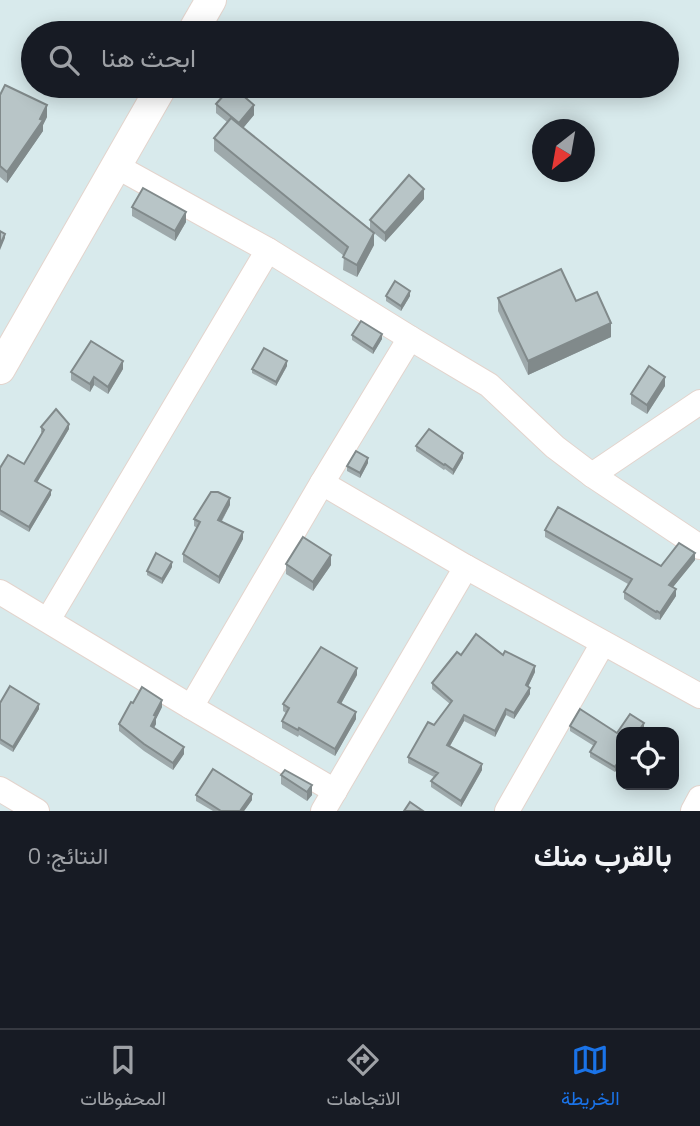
<!DOCTYPE html>
<html lang="ar">
<meta charset="utf-8">
<style>
:root{--surface:#171b24;--page:#242831;--text:#f1f3f6;--muted:#9ea1a6;--line:#363941;--accent:#1a73e8}
body{margin:0;font-family:"Titillium Web",Vazirmatn,sans-serif;background:var(--page);color:var(--text);direction:rtl}
.controls{position:absolute;right:21px;bottom:21px;display:grid;overflow:hidden;border-radius:14px;box-shadow:0 4px 18px #0003}
.controls button{width:63px;height:63px;display:grid;place-items:center;padding:0;border:0;border-bottom:2px solid var(--line);background:var(--surface);color:var(--text);font:35px sans-serif}
.compass{position:absolute;left:532px;top:119px;width:63px;height:63px;border-radius:50%;background:var(--surface);box-shadow:0 4px 18px #0003;rotate:211deg}
.list{margin:0;padding:0;list-style:none}
h2{display:flex;justify-content:space-between;align-items:center;height:91px;margin:0;padding:0 28px;font-size:30px}
h2 small{font-size:23px;font-weight:400;color:var(--muted)}
.icon{flex:none;width:38px;height:38px;fill:none;stroke:currentColor;stroke-width:2;stroke-linecap:round;stroke-linejoin:round}
.map{position:relative;flex:none;width:700px;height:811px;overflow:hidden;direction:ltr}
.search{position:absolute;background:var(--surface);box-shadow:0 4px 18px #0003;left:21px;right:21px;top:21px;height:77px;display:flex;align-items:center;gap:18px;box-sizing:border-box;padding:0 24px;border-radius:38px;color:var(--muted);font-size:26px}
.sheet{height:217px;background:var(--surface)}
nav{display:flex;justify-content:space-around;align-items:center;box-sizing:border-box;height:98px;border-top:2px solid var(--line);background:var(--surface);font-size:19px;color:var(--muted)}
nav a{display:grid;justify-items:center;gap:4px}
nav .on{color:var(--accent)}
.map>svg:first-child{display:block}
</style>
<div class="map">
<svg width="700" height="811" viewBox="0 0 700 811">
<rect width="100%" height="100%" fill="#d8eaec"/>
<g fill="none" stroke-linecap="round" stroke-linejoin="round">
<!-- minor casing -->
<g stroke="#e3d4cd" stroke-width="26">
<g id="minor">
<polyline points="116,166 268,250 410,338 489,385 555,447 592,475 700,547"/>
<polyline points="592,475 700,402"/>
<polyline points="322,483 466,567 700,696"/>
<polyline points="0,592 191,707 335,791"/>
<polyline points="48,620 268,250"/>
<polyline points="191,707 322,483 410,338"/>
<polyline points="0,789 37,811"/>
<polyline points="323,811 466,567"/>
<polyline points="507,811 603,643"/>
<polyline points="693,811 700,798"/>
</g>
</g>
<!-- tertiary casing -->
<g stroke="#e3d4cd" stroke-width="32">
<g id="tertiary">
<polyline points="192,33 211,0"/>
<polyline points="0,369 162,86"/>
</g>
</g>
<!-- minor -->
<use href="#minor" stroke="#fff" stroke-width="24"/>
<!-- tertiary -->
<use href="#tertiary" stroke="#fff" stroke-width="30"/>
</g>
<!-- wall -->
<g fill="#9ea9ab">
<polygon points="53,86 78,86 71,98"/>
<polygon points="0,95 47,117 43,125 43,131 7,183 0,177"/>
<polygon points="216,104 254,115 243,128 370,229 370,220 424,199 385,242 374,233 374,245 357,277 343,270 344,256 214,151 214,138 227,122 216,113"/>
<polygon points="132,207 186,222 175,241 132,216"/>
<polygon points="386,296 410,296 401,311 386,301"/>
<polygon points="498,298 576,301 611,337 528,375 498,311"/>
<polygon points="352,335 382,339 373,354 352,340"/>
<polygon points="287,366 276,386 252,373 252,369"/>
<polygon points="123,369 108,394 94,385 90,392 71,380 71,372"/>
<polygon points="665,386 647,414 631,404 631,394"/>
<polygon points="41,427 69,429 37,482 51,495 29,532 0,515 0,468 24,464 42,433 41,432"/>
<polygon points="416,446 463,458 453,475 445,469 444,470 416,451"/>
<polygon points="368,463 360,478 347,471 347,466"/>
<polygon points="230,505 222,521 243,539 219,584 183,562 183,554 197,528 194,526 194,519"/>
<polygon points="545,530 661,566 695,560 673,587 676,596 660,620 657,619 656,620 624,599 624,592 628,584 545,537"/>
<polygon points="286,564 331,565 313,591 286,574"/>
<polygon points="172,567 162,584 147,575 147,571"/>
<polygon points="461,655 503,655 535,672 528,687 530,694 514,719 506,715 495,737 464,721 450,746 482,770 461,807 431,787 431,781 434,777 408,763 408,757 450,704 432,689 432,683"/>
<polygon points="357,675 341,704 356,719 335,756 299,735 298,737 282,728 282,721 286,713 283,711 283,704"/>
<polygon points="0,703 39,709 13,752 0,744"/>
<polygon points="133,703 162,707 156,719 156,724 154,728 184,754 173,770 144,751 119,731 119,724"/>
<polygon points="580,709 617,733 630,714 644,723 644,727 641,732 621,732 621,762 615,772 590,757 590,752 594,746 570,731 570,726"/>
<polygon points="281,775 312,795 307,801 281,784"/>
<polygon points="196,795 252,800 244,811 213,811 196,801"/>
</g>
<!-- shaded-wall -->
<g fill="#818a8b">
<polygon points="75,86 78,86 71,98 71,93"/>
<polygon points="47,105 47,117 43,125 43,131 7,183 7,172 40,119"/>
<polygon points="254,105 254,115 239,133 239,123"/>
<polygon points="424,189 424,199 385,242 385,233"/>
<polygon points="186,212 186,222 175,241 175,231"/>
<polygon points="374,233 374,245 357,277 357,265"/>
<polygon points="5,234 5,238 0,250 0,245"/>
<polygon points="410,291 410,296 401,311 401,306"/>
<polygon points="611,323 611,337 528,375 528,361"/>
<polygon points="382,334 382,339 373,354 373,349"/>
<polygon points="123,361 123,369 108,394 108,387"/>
<polygon points="287,361 287,366 276,386 276,382"/>
<polygon points="94,377 94,385 90,392 90,384"/>
<polygon points="665,377 665,386 647,414 647,405"/>
<polygon points="69,424 69,429 35,486 35,481"/>
<polygon points="463,453 463,458 453,475 453,470"/>
<polygon points="368,458 368,463 360,478 360,473"/>
<polygon points="51,490 51,495 29,532 29,527"/>
<polygon points="230,498 230,505 218,527 218,520"/>
<polygon points="243,532 243,539 219,584 219,577"/>
<polygon points="695,553 695,560 669,592 669,585"/>
<polygon points="331,555 331,565 313,591 313,582"/>
<polygon points="172,562 172,567 162,584 162,579"/>
<polygon points="676,589 676,596 660,620 660,613"/>
<polygon points="535,666 535,672 526,691 526,685"/>
<polygon points="357,668 357,675 338,709 338,702"/>
<polygon points="530,688 530,694 514,719 514,713"/>
<polygon points="162,700 162,707 156,719 156,724 151,733 151,726 154,715"/>
<polygon points="39,704 39,709 13,752 13,747"/>
<polygon points="506,709 506,715 495,737 495,731"/>
<polygon points="356,712 356,719 335,756 335,749"/>
<polygon points="464,715 464,721 447,751 447,745"/>
<polygon points="644,723 644,727 641,732 638,732"/>
<polygon points="184,747 184,754 173,770 173,763"/>
<polygon points="621,757 621,762 615,772 615,767"/>
<polygon points="482,764 482,770 461,807 461,801"/>
<polygon points="312,785 312,795 307,801 307,792"/>
<polygon points="252,794 252,800 244,811 240,811"/>
</g>
<!-- building -->
<g fill="#b8c5c7" stroke="#818a8b" stroke-width="2">
<polygon points="5,85 47,105 40,119 43,120 7,172 0,166 0,95"/>
<polygon points="60,86 75,86 71,93"/>
<polygon points="232,86 254,105 239,123 216,104"/>
<polygon points="231,118 374,233 357,265 343,257 348,247 214,138"/>
<polygon points="409,175 424,189 385,233 370,220"/>
<polygon points="143,188 186,212 175,231 132,207"/>
<polygon points="0,231 5,234 0,245"/>
<polygon points="561,269 576,301 597,292 611,323 528,361 498,298"/>
<polygon points="395,281 410,291 401,306 386,296"/>
<polygon points="361,321 382,334 373,349 352,335"/>
<polygon points="91,341 123,361 108,387 94,377 90,384 71,372"/>
<polygon points="264,348 287,361 276,382 252,369"/>
<polygon points="649,366 665,377 647,405 631,394"/>
<polygon points="56,409 69,424 35,481 51,490 29,527 0,510 0,468 8,455 24,464 44,430 41,427"/>
<polygon points="429,429 463,453 453,470 445,464 444,465 416,446"/>
<polygon points="356,451 368,458 360,473 347,466"/>
<polygon points="211,492 218,492 230,498 218,520 243,532 219,577 183,554 200,522 194,519"/>
<polygon points="558,507 661,566 679,543 695,553 669,585 676,589 660,613 657,611 656,612 624,592 632,579 545,530"/>
<polygon points="303,537 331,555 313,582 286,564"/>
<polygon points="156,553 172,562 162,579 147,571"/>
<polygon points="476,634 503,655 505,651 535,666 526,685 530,688 514,713 506,709 495,731 464,715 447,745 482,764 461,801 431,781 438,773 408,757 428,722 434,725 452,701 432,683 457,652 461,655"/>
<polygon points="321,647 357,668 338,702 356,712 335,749 299,728 298,730 282,721 289,708 283,704"/>
<polygon points="10,686 39,704 13,747 0,739 0,703"/>
<polygon points="142,687 162,700 154,715 156,716 151,726 184,747 173,763 144,744 119,724 131,702 133,703"/>
<polygon points="580,709 617,733 630,714 644,723 638,732 621,732 621,757 615,767 590,752 596,742 570,726"/>
<polygon points="213,769 252,794 240,811 221,811 196,795"/>
<polygon points="285,770 312,785 307,792 281,775"/>
<polygon points="410,802 423,811 404,811"/>
</g>
</svg>
<div class="controls">
<button><svg class="icon" aria-label="locate" viewBox="0 0 24 24"><circle cx="12" cy="12" r="6"/><path d="M12 2v4M12 18v4M2 12h4M18 12h4"/></svg></button>
</div>
<svg class="compass" viewBox="-18 -18 36 36"><path d="M0-13l5 13h-10z" fill="#e53935"/><path d="M0 13l5-13h-10z" fill="#9ea1a6"/></svg>
<div class="search"><svg class="icon" aria-label="search" viewBox="0 0 24 24"><circle cx="10" cy="10" r="6"/><path d="M15 15l6 6"/></svg>ابحث هنا</div>
</div>
<section class="sheet">
<h2>بالقرب منك<small>النتائج: 0</small></h2>
<ul class="list">
</ul>
</section>
<nav>
<a class="on"><svg class="icon" aria-label="map" viewBox="0 0 24 24"><path d="M3 6l6-2 6 2 6-2v14l-6 2-6-2-6 2zM9 4v14M15 6v14"/></svg>الخريطة</a>
<a><svg class="icon" aria-label="directions" viewBox="0 0 24 24"><path d="M12 3l9 9-9 9-9-9zM9 14v-3h6M13 9l2 2-2 2"/></svg>الاتجاهات</a>
<a><svg class="icon" aria-label="saved" viewBox="0 0 24 24"><path d="M7 4h10v16l-5-4-5 4z"/></svg>المحفوظات</a>
</nav>
